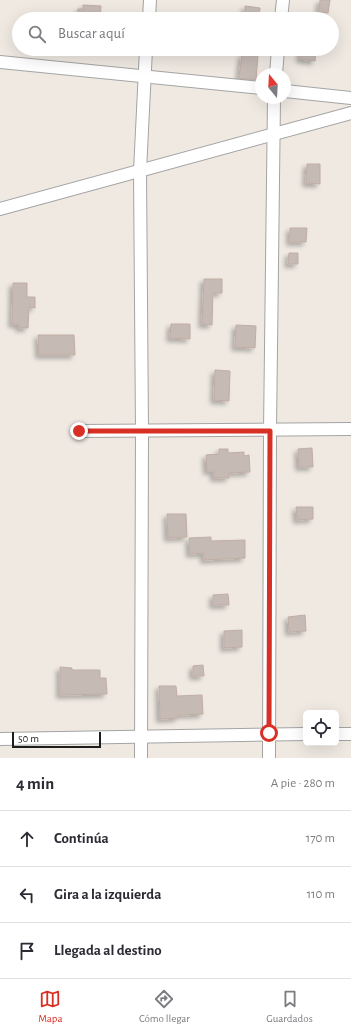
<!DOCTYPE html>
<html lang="es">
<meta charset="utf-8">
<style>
:root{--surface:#fff;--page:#f2f2f3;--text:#2b2b33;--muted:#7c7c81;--line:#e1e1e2;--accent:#d93025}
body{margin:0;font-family:"Alegreya Sans",sans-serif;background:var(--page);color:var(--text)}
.controls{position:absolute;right:12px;bottom:12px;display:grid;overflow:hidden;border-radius:6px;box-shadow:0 4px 16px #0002}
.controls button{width:36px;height:36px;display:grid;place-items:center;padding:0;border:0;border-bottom:1px solid var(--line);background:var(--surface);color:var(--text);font:20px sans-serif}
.compass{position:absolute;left:255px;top:68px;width:36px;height:36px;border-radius:50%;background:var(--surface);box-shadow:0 4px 16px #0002;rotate:342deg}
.scale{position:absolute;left:12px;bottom:10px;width:89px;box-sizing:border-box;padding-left:4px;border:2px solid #1d1d1d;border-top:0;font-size:11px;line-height:14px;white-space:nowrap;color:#1d1d1d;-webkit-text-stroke:3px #fff;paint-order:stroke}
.stop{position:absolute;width:12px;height:12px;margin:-9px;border:3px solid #d93025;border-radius:50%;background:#fff}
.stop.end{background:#d93025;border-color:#fff;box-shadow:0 1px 4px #0008}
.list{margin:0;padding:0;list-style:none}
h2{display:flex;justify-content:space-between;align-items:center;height:52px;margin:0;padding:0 16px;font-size:17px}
h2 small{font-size:13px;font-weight:400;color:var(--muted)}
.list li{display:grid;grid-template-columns:26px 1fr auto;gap:12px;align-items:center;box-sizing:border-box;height:56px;padding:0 16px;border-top:1px solid var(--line)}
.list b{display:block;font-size:15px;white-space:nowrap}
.list em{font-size:13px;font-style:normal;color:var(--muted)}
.icon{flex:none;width:22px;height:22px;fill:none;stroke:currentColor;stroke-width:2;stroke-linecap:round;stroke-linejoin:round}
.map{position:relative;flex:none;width:351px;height:758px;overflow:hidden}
.search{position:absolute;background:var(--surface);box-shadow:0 4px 16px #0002;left:12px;right:12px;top:12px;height:44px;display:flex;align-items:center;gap:10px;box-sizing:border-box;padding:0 14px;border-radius:22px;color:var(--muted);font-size:15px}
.sheet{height:220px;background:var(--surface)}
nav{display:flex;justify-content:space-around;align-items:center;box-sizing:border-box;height:56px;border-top:1px solid var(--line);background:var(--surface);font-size:11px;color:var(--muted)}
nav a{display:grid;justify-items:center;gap:2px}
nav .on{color:var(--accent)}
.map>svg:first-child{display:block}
</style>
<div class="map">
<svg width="351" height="758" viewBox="0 0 351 758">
<defs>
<filter id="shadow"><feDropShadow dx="-3.5" dy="3.5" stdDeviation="2" flood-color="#0004"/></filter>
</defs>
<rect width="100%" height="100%" fill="#efe9e2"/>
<!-- building -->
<g fill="#c6bab5" stroke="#c1ada3" filter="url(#shadow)">
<polygon points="320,0 330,0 328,13 319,12"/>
<polygon points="83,5 101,6 100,19 78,19 78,9 83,9"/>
<polygon points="245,6 260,8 259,19 245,18"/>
<polygon points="301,49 316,49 315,61 300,59"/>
<polygon points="242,54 258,55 256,80 239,78"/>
<polygon points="307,164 320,164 320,184 306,183"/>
<polygon points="290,228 307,228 306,242 290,242"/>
<polygon points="289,253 298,253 298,264 288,264"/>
<polygon points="204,279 222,279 222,293 213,293 212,325 202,324"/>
<polygon points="13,283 27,283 27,297 35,297 35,308 29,307 28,328 19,328 19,324 12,324"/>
<polygon points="171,324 190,324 190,339 170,338"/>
<polygon points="236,325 256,326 255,348 235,347"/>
<polygon points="38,335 74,335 75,355 39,355"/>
<polygon points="215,370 230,371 229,401 214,400"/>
<polygon points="312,448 313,467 299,467 298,449"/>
<polygon points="219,449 228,449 228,453 244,452 244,456 249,455 250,472 229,473 229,478 214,478 214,471 207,471 206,455 219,454"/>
<polygon points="296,507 313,507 313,519 297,520"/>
<polygon points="167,514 186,514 187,537 168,538"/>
<polygon points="211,537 211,541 245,540 245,558 204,560 204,553 190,554 189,538"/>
<polygon points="228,594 229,605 213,605 213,595"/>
<polygon points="305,615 306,631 289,632 288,617"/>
<polygon points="242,630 242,647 224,648 224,631"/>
<polygon points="203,665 204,676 193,676 193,666"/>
<polygon points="60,667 72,668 72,670 100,670 100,678 106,678 107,694 60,695"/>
<polygon points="159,686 176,686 177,696 202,695 203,714 178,715 178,718 160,719"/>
</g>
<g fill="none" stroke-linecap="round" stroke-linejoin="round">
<!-- street casing -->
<g stroke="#a4a4a4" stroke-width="14">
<g id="street">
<polyline points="149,19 150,0"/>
<polyline points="281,19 283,0"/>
<polyline points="0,62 261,88"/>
<polyline points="276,74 278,49"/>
<polyline points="285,91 351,98"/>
<polyline points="0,209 351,113"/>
<polyline points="79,431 351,429"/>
<polyline points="336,734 351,734"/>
<polyline points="0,739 306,734"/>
<polyline points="141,758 142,431 140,171 146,49"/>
<polyline points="269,758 270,431 274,98"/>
</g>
</g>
<!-- street -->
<use href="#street" stroke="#fff" stroke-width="12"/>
</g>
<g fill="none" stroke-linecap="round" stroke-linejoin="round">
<!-- route -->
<polyline stroke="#d93025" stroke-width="5" points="79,431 270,431 269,733"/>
</g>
</svg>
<div class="controls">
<button><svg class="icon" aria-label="locate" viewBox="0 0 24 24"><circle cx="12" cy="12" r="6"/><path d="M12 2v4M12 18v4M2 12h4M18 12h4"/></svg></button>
</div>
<svg class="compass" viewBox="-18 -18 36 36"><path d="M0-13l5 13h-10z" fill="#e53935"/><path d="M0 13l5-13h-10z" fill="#7c7c81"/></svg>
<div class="scale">50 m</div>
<div class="stop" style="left:269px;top:733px"></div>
<div class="stop end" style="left:79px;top:431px"></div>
<div class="search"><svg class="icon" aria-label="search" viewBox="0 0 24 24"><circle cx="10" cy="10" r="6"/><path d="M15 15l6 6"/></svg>Buscar aquí</div>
</div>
<section class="sheet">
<h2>4 min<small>A pie · 280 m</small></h2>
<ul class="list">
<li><svg class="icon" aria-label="ahead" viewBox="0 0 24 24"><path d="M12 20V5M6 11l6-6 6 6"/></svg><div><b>Continúa</b></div><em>170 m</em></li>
<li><svg class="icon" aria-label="left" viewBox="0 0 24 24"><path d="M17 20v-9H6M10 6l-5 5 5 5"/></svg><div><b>Gira a la izquierda</b></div><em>110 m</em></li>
<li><svg class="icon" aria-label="arrive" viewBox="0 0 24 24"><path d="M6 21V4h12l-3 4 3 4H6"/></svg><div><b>Llegada al destino</b></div></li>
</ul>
</section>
<nav>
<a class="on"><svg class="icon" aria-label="map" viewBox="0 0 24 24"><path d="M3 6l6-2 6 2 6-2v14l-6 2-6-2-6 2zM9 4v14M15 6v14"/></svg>Mapa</a>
<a><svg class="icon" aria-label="directions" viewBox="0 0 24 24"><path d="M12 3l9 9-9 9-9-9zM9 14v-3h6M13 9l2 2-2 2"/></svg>Cómo llegar</a>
<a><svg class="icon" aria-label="saved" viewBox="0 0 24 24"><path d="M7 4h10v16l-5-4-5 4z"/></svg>Guardados</a>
</nav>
